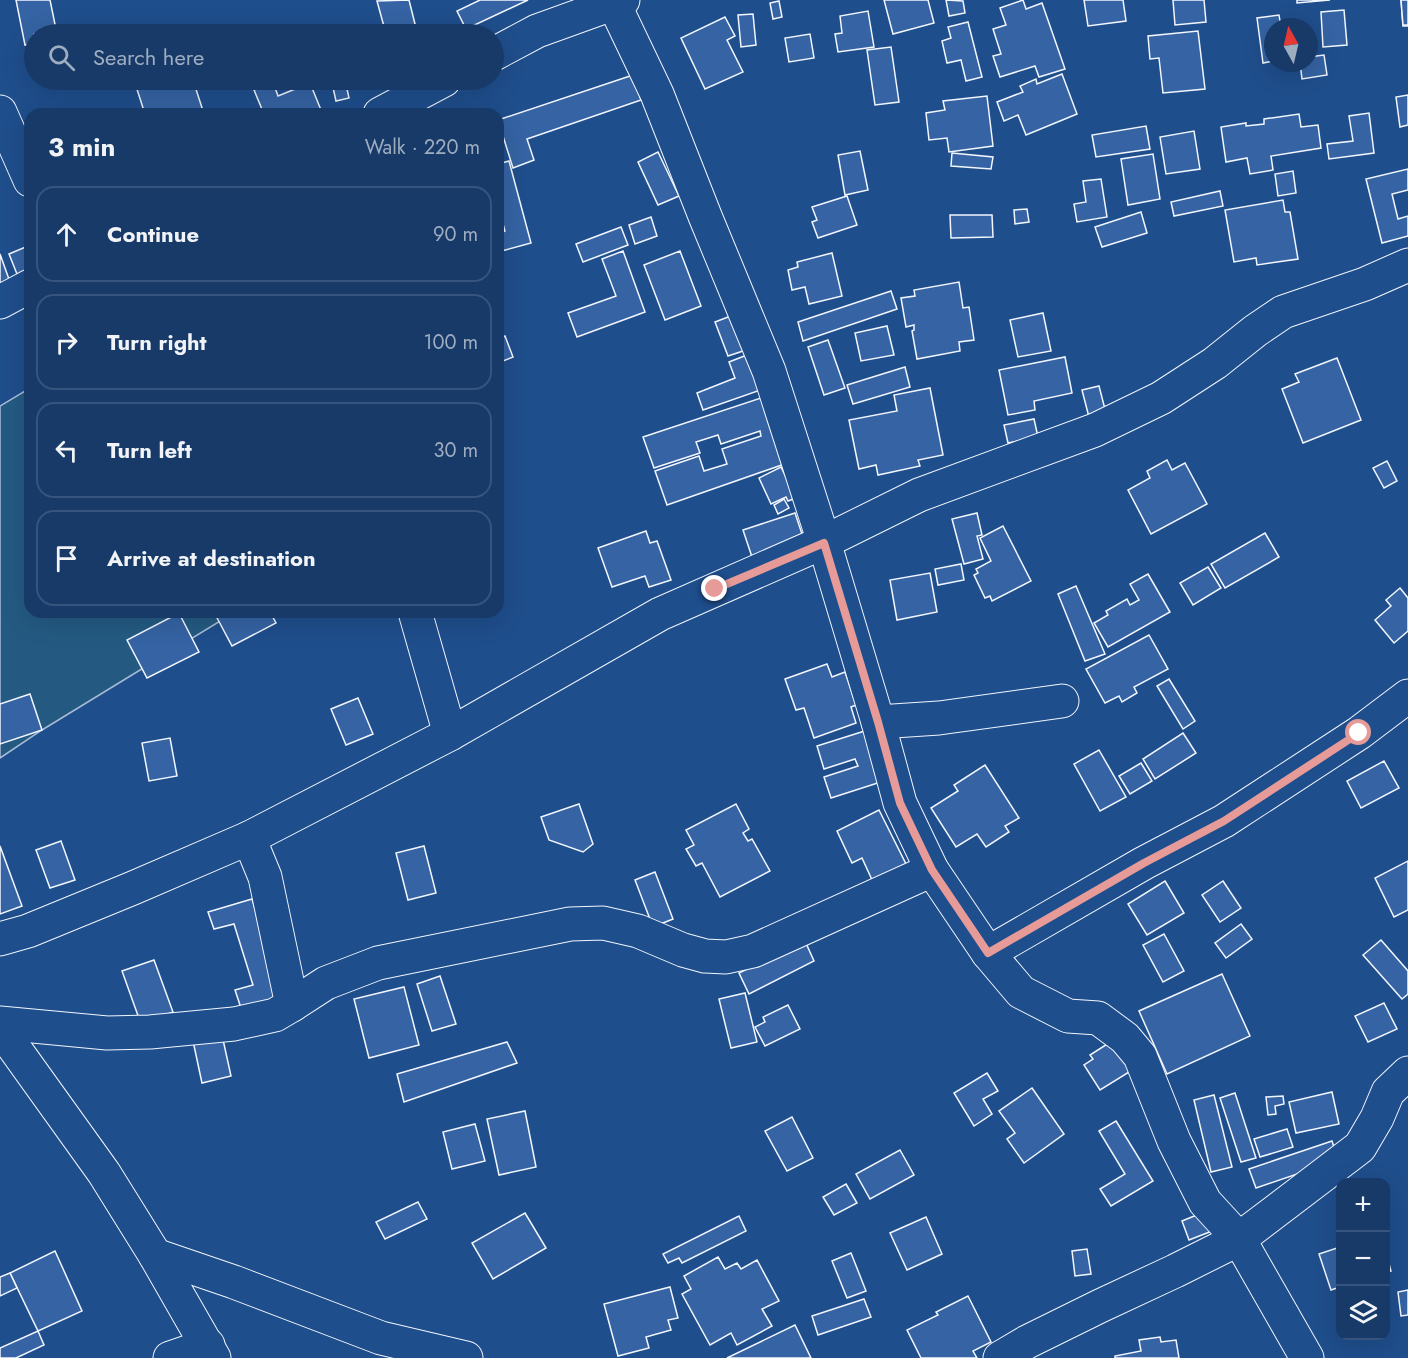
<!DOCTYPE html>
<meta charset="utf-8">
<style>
:root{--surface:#173a69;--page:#20416f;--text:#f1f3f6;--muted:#9eadc0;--line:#36547d}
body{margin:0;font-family:Jost,sans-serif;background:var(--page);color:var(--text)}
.controls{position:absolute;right:18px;bottom:18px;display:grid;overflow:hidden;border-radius:12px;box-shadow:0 6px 24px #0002}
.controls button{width:54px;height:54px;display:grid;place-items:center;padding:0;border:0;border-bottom:2px solid var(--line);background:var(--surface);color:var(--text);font:30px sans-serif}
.compass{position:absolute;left:1264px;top:18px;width:54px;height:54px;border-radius:50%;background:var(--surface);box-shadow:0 6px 24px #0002;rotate:352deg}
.stop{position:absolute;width:18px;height:18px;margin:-14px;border:4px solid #e69b98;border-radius:50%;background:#fff}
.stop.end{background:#e69b98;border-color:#fff;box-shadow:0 2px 6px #0008}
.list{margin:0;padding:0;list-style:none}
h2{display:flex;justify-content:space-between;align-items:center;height:78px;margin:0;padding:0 24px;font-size:26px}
h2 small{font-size:20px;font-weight:400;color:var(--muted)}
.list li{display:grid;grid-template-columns:39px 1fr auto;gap:18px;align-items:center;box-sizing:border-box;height:96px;margin:0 12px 12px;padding:0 12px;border:2px solid var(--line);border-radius:18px}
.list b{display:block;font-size:22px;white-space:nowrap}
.list em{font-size:20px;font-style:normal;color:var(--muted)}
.icon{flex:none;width:33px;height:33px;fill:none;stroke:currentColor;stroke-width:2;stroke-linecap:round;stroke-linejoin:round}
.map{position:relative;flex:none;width:1408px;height:1358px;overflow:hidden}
.search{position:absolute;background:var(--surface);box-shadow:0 6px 24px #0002;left:24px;top:24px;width:480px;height:66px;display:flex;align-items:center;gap:15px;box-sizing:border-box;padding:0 21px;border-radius:33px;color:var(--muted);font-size:22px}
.panel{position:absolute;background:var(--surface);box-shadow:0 6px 24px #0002;left:24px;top:108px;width:480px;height:510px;border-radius:18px}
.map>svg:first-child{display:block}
</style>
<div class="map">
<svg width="1408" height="1358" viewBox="0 0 1408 1358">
<rect width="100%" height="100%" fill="#1f4e8c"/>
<!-- green -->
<polygon fill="#245a82" stroke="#a8bbd7" stroke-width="1.5" points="30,388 30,612 235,612 42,730 0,758 0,406"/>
<!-- building -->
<g fill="#3563a3" stroke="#f2f6ff" stroke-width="1.5">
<polygon points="16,0 50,0 57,34 34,34 34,43 25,45"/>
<polygon points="409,0 417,32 406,34 386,34 377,1"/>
<polygon points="480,0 528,0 466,29 457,11"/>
<polygon points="884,0 928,0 934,23 893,34"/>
<polygon points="946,0 963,1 965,13 949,16"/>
<polygon points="1023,0 1026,9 1042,3 1065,69 1039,77 1035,66 1000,77 993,56 1001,54 993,29 1006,25 1000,8"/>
<polygon points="1084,0 1123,0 1126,21 1088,26"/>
<polygon points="1173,0 1204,0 1206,22 1175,25"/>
<polygon points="1297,0 1330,0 1297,3"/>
<polygon points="1401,0 1408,0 1408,26 1403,26"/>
<polygon points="1401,0 1408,0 1408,25 1403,25"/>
<polygon points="779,1 782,17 773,19 770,3"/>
<polygon points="1344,10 1347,45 1323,47 1321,12"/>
<polygon points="868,11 874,47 838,52 835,34 842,33 840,16"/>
<polygon points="753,14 756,45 741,47 738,15"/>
<polygon points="1279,15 1281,27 1273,27 1273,61 1263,63 1257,18"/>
<polygon points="725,17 735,36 727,40 743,72 705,89 681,38"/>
<polygon points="968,22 982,77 966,81 961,60 947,63 942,41 951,38 948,27"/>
<polygon points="1198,31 1205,89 1163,93 1159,58 1150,59 1148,36"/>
<polygon points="810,34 814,58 789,62 785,38"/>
<polygon points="891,47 899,102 875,105 867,50"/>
<polygon points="1324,55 1327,75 1302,79 1300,63 1309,63 1309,57"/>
<polygon points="1062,74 1077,114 1026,135 1018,115 1004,121 997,102 1023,92 1020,86 1036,79 1037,84"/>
<polygon points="633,75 641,100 527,139 534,160 513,168 498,120"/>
<polygon points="134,80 193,80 204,114 145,114"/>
<polygon points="345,80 349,98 336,101 332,83"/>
<polygon points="351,80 373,80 374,82 353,86"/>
<polygon points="273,82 278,96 310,83 321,110 310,114 264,114 254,90"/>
<polygon points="1408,95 1408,125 1400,127 1396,97"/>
<polygon points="987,96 993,146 949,152 947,138 929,140 926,113 945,110 943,101"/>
<polygon points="1369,113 1374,153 1329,159 1327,144 1353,141 1349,116"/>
<polygon points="1299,114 1301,127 1318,125 1321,148 1271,156 1273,170 1250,174 1247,158 1226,162 1221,127 1246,123 1246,126 1264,124 1264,119"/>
<polygon points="1146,126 1150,149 1096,157 1092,135"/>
<polygon points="1194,131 1200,169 1166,174 1160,137"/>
<polygon points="860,151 868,190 845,195 838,155"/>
<polygon points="658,152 679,196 658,205 638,162"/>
<polygon points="952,153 993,157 991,169 951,166"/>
<polygon points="1153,154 1160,199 1128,205 1121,159"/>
<polygon points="509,161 531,243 498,252 498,235 505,231 498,207 498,164"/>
<polygon points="1408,169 1408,190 1392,194 1398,219 1408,216 1408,236 1382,243 1366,179"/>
<polygon points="1293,171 1296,193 1278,196 1275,174"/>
<polygon points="1101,179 1107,217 1077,222 1074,204 1086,202 1083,181"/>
<polygon points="1220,191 1223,206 1174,216 1171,202"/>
<polygon points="847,196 857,225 818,238 812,222 817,220 812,207"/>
<polygon points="1283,200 1285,212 1290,212 1298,259 1257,265 1256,258 1234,262 1225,210"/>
<polygon points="1027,209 1029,222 1015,224 1014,210"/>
<polygon points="1141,212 1147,233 1102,247 1095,227"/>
<polygon points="950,215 992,215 993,237 951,238"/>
<polygon points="651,217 657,236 635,244 629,225"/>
<polygon points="621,227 628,245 583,262 576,244"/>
<polygon points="28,246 30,251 30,269 17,274 9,254"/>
<polygon points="623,251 645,312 577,337 568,313 616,296 602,259"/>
<polygon points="680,251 701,306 665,320 644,265"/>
<polygon points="832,253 842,296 809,304 805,287 792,290 788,270 798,267 797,262"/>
<polygon points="0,254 10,282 0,285"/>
<polygon points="959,282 963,308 969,307 974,340 959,342 960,351 917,359 912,331 914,330 914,325 906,327 901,298 915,296 914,290"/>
<polygon points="891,291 897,309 803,341 798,322"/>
<polygon points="1043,313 1051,351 1018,357 1010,320"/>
<polygon points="736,314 749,349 728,356 715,322"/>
<polygon points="887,326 894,355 861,361 855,333"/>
<polygon points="505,336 513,357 498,363 498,339"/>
<polygon points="828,340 845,388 824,395 808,347"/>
<polygon points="752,353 766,388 703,410 697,393 735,378 729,362"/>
<polygon points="1065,357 1072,393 1034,401 1035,410 1008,415 999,370"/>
<polygon points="1337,358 1361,420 1303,443 1282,389 1299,382 1295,374"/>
<polygon points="905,367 910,387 853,404 847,385"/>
<polygon points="1099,386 1107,417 1090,421 1082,390"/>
<polygon points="930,388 943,455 918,460 920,466 878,475 876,465 859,469 849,420 897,411 894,395"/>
<polygon points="773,394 796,460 667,505 655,471 699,456 704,471 727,464 722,449 761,436 760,431 721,444 718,435 696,442 700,453 654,468 643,437"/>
<polygon points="1034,419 1038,437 1008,443 1004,425"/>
<polygon points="1167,460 1172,470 1185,463 1207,504 1151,534 1128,490 1150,478 1147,471"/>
<polygon points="1387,461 1397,481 1384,488 1373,468"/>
<polygon points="781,467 796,498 788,501 786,497 771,504 759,478"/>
<polygon points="784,499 789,508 778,514 774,505"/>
<polygon points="795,513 804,540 752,557 743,530"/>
<polygon points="977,513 982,535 977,536 983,559 964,564 952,519"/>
<polygon points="1003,526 1031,581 992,601 990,596 985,598 974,575 978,573 976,569 991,561 980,538"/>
<polygon points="646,531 650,543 657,541 671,580 649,587 645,576 612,587 598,548"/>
<polygon points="1265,533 1279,557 1225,588 1211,564"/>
<polygon points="961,564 964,580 938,585 935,569"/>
<polygon points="1208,567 1221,588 1193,605 1180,583"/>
<polygon points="930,573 937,612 897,620 890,580"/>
<polygon points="1148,574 1170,612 1108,647 1094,623 1108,615 1106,611 1127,599 1130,605 1139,600 1130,584"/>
<polygon points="1076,586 1105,654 1085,661 1058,594"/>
<polygon points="1400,588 1408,598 1408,631 1394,643 1375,620 1391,606 1386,600"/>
<polygon points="218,612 270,612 276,623 232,646 215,614"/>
<polygon points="179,613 199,652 147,678 127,640"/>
<polygon points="1149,635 1168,669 1134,687 1137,693 1122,702 1119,696 1105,703 1086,669"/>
<polygon points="827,664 832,677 845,672 856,705 851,707 856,723 814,738 804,708 796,710 785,679"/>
<polygon points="1169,679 1195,721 1183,729 1157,686"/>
<polygon points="30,694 42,730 0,744 0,704"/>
<polygon points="358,698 373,734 346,745 331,709"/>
<polygon points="871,729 887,780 831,798 824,777 858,766 855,759 824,769 817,746"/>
<polygon points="1183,733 1196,753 1155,779 1143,759"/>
<polygon points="170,738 177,776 149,781 142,743"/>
<polygon points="1099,750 1126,797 1100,811 1074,764"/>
<polygon points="1384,761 1399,788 1361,808 1347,781"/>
<polygon points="1141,763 1152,781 1130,794 1119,776"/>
<polygon points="985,765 1019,818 1005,826 1009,832 986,847 977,834 956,847 931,808 958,791 954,785"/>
<polygon points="579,804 593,844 583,852 549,840 541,817"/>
<polygon points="736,804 749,829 743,833 748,841 752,839 770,871 720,897 702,863 696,866 686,849 694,845 686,830"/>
<polygon points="879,810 907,866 873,882 862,858 852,863 837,831"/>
<polygon points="61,841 75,880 50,888 36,850"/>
<polygon points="0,846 22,906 0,914"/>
<polygon points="424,846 436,893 408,900 396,853"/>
<polygon points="1408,861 1408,910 1394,917 1375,878"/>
<polygon points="655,872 673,919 653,927 635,880"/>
<polygon points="1165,881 1184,913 1147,935 1128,904"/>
<polygon points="1223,881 1241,908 1220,922 1202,895"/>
<polygon points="252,899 282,998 242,1011 235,990 253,985 234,924 214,929 208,912"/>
<polygon points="1241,924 1252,939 1226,958 1215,943"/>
<polygon points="1164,934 1184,971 1163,982 1143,945"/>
<polygon points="1381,940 1408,971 1408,994 1402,999 1363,955"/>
<polygon points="805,941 814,961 749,994 739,973"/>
<polygon points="154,960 173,1012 141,1024 122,971"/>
<polygon points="1222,974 1250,1036 1167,1074 1139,1011"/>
<polygon points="440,976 456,1024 432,1031 417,984"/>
<polygon points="404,987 419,1045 369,1058 354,999"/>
<polygon points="745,993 757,1042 731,1048 719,999"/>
<polygon points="1384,1003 1397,1029 1368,1042 1355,1016"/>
<polygon points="788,1005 800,1029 765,1046 755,1027 765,1022 763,1017"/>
<polygon points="222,1035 231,1076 202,1083 193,1041"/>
<polygon points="1115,1039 1134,1069 1100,1090 1084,1065 1093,1059 1090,1055"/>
<polygon points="507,1042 517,1063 404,1102 397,1074"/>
<polygon points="987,1073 998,1091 983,1099 992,1114 974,1126 954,1093"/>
<polygon points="1032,1088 1064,1134 1024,1163 1007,1139 1015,1133 999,1111"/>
<polygon points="1332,1092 1339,1124 1296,1133 1289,1102"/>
<polygon points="1235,1093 1256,1158 1241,1162 1220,1098"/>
<polygon points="1214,1095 1232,1167 1211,1172 1194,1100"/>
<polygon points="1283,1096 1284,1104 1275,1106 1276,1114 1268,1115 1266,1097"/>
<polygon points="525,1111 536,1167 499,1175 487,1119"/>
<polygon points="792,1117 813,1158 787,1171 765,1131"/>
<polygon points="1116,1121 1153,1181 1111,1206 1100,1189 1125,1174 1099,1131"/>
<polygon points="475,1124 485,1161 452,1169 443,1132"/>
<polygon points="1287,1129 1293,1147 1260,1157 1254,1139"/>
<polygon points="1332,1141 1338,1160 1256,1188 1249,1169"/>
<polygon points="900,1150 914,1175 870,1199 856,1174"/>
<polygon points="846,1184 857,1203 834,1215 823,1197"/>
<polygon points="418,1202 427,1219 385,1239 376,1222"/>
<polygon points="1204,1212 1212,1231 1189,1240 1182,1221"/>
<polygon points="525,1213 546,1248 493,1279 472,1243"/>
<polygon points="739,1216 746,1231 682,1263 679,1258 668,1263 663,1254"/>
<polygon points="926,1217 942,1254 907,1270 890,1233"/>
<polygon points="1340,1247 1340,1287 1331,1290 1319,1254"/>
<polygon points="1087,1249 1091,1274 1075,1276 1072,1251"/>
<polygon points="55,1251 82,1311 38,1331 10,1273"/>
<polygon points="851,1253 866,1291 847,1298 832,1261"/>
<polygon points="1386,1253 1391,1271 1386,1273"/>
<polygon points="718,1257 725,1269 737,1263 741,1269 757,1260 779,1301 762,1309 772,1326 737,1345 731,1333 710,1345 682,1294 691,1289 684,1276"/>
<polygon points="10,1273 17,1288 0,1296 0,1277"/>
<polygon points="670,1287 678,1318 668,1320 671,1330 646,1337 649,1348 618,1356 604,1304"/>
<polygon points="1408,1290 1408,1315 1401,1316 1398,1292"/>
<polygon points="968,1296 991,1342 973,1351 977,1358 921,1358 907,1330 938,1315 936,1312"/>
<polygon points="864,1299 871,1317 818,1335 812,1316"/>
<polygon points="795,1325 811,1358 727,1358"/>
<polygon points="38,1331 44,1345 16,1358 0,1358 0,1348"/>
<polygon points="1160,1337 1161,1342 1176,1340 1179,1358 1115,1358 1115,1356 1141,1351 1139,1340"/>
</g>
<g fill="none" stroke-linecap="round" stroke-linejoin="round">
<!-- minor casing -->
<g stroke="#f2f6ff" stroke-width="35">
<g id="minor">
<polyline points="614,4 657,94 705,216 769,371 824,542 878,722 900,803 932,870 988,953 1021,992 1068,1016 1098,1018 1125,1038 1140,1056 1174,1141 1205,1202 1239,1239 1307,1358"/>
<polyline points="494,54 537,31 623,0"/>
<polyline points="0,112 30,180"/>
<polyline points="380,114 444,80"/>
<polyline points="0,302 30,286"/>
<polyline points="415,612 450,734"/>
<polyline points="878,722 939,718 1062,701"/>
<polyline points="249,838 265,877 292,1005"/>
<polyline points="0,939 28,931 133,888 249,838 450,734 660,614 824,542 919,495 1095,430 1161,398 1215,363 1255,331 1283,312 1365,284 1408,265"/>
<polyline points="988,953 1144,863 1224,821 1359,733 1408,696"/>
<polyline points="0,1023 107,1033 150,1032 234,1024 275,1015 292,1005 326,983 378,963 570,924 603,923 638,931 683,950 705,956 726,957 753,951 932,870"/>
<polyline points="0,1028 104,1173 155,1255 214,1358"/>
<polyline points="155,1255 234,1282 381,1338 466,1358"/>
<polyline points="170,1358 208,1345"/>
<polyline points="1000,1358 1027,1342 1100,1306 1175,1271 1239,1239 1360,1147 1377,1118 1388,1092 1408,1073"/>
</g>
</g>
<!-- minor -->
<use href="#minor" stroke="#1f4e8c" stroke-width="33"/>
</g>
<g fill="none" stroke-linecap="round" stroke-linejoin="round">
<!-- route -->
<polyline stroke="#e69b98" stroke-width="8" points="715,589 824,543 878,722 900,803 932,870 988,953 1144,863 1224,821 1359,733"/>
</g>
</svg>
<div class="controls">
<button>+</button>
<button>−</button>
<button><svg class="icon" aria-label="layers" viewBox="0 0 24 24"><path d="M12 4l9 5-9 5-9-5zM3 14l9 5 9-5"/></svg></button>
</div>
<svg class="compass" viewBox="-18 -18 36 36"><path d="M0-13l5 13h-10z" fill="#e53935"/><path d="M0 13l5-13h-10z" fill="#9eadc0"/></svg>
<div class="stop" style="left:1359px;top:733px"></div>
<div class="stop end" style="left:715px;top:589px"></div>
<div class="search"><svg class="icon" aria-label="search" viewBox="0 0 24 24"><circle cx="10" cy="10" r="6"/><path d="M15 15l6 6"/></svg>Search here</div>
<section class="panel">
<h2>3 min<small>Walk · 220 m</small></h2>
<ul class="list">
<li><svg class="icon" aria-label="ahead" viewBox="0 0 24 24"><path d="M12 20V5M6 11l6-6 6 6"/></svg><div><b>Continue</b></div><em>90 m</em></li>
<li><svg class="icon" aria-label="right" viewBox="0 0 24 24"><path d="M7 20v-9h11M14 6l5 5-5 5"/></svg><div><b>Turn right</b></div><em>100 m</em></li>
<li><svg class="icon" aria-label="left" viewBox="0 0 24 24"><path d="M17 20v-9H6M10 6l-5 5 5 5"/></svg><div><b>Turn left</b></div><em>30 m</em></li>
<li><svg class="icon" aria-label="arrive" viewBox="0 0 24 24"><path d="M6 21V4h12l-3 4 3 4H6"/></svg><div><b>Arrive at destination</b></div></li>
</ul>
</section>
</div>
